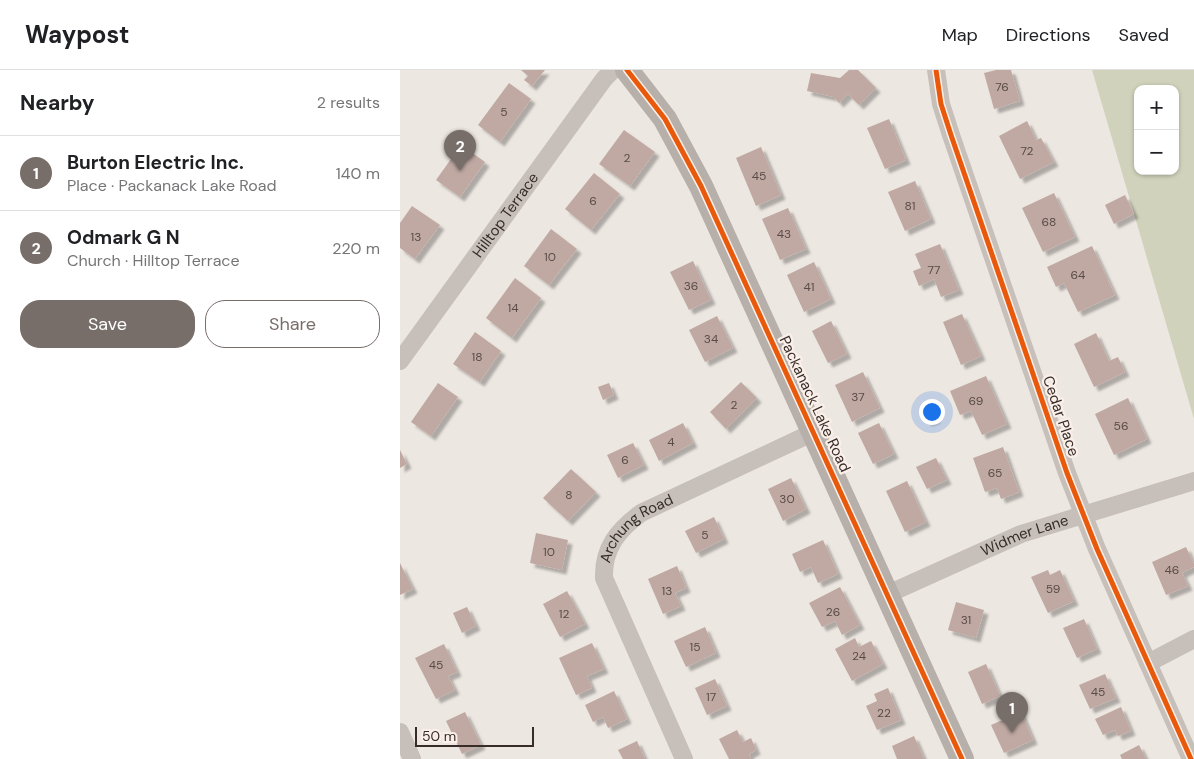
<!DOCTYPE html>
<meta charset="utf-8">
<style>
:root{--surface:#fff;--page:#f2f2f2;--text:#202124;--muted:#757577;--line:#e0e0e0;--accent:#776d69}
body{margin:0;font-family:"DM Sans",sans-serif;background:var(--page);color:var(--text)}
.controls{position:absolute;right:15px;top:15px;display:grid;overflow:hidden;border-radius:10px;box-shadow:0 1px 4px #0004}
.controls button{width:45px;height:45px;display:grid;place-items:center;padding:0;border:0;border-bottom:1px solid var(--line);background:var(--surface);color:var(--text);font:25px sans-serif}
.scale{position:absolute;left:15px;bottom:12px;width:119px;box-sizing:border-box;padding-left:5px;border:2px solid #372c28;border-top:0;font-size:14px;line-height:18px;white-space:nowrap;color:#372c28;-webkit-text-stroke:4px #faf0e9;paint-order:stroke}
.you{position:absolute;left:531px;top:341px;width:18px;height:18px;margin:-12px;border:4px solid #fff;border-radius:50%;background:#1a73e8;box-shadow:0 0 0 8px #1a73e833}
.badge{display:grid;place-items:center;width:32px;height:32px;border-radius:50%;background:var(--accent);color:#fff;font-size:16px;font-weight:700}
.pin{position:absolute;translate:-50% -41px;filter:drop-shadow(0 1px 2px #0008)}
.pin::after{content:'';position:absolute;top:26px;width:18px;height:15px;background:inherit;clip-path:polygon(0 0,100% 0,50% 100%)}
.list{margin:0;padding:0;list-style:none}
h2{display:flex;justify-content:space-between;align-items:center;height:65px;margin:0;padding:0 20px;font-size:21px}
h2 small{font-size:16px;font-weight:400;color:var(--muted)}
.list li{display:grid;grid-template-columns:32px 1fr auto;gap:15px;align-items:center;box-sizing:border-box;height:75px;padding:0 20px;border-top:1px solid var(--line)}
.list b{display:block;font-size:19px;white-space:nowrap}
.list p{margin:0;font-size:16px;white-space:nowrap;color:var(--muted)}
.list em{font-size:16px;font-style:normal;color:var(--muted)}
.actions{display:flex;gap:10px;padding:15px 20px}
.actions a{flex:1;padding:11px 0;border:1px solid var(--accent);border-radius:20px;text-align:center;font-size:18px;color:var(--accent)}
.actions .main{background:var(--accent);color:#fff}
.map{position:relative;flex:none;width:794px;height:689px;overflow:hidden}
header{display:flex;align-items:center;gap:30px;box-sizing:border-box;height:70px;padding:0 25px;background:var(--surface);border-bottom:1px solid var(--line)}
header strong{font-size:24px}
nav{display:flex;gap:28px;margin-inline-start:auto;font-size:18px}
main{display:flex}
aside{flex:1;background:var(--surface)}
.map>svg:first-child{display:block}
</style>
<header>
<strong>Waypost</strong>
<nav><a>Map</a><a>Directions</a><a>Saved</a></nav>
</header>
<main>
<aside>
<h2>Nearby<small>2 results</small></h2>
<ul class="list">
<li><span class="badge">1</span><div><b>Burton Electric Inc.</b><p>Place · Packanack Lake Road</p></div><em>140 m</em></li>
<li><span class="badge">2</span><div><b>Odmark G N</b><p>Church · Hilltop Terrace</p></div><em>220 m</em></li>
</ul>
<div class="actions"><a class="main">Save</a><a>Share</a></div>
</aside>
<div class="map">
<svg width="794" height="689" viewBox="0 0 794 689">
<defs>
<filter id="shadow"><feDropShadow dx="4.5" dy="4.5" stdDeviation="1" flood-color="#0004"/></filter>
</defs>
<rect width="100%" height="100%" fill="#ede7e1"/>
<!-- green -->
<path fill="#d0d2bb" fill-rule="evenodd" d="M692,0H794V349ZM738,19H775V101H738Z"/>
<!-- building -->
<g fill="#c0a9a3" filter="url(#shadow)">
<polygon points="121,0 145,0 132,16 124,10 128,6"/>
<polygon points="449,0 458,0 476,18 459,35 448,24 439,33 434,27 407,21 411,3 440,8"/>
<polygon points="596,0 611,0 620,31 594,39 584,3"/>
<polygon points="109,13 131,29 100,72 78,55"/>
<polygon points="489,49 506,90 485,99 467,58"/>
<polygon points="627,51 636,70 641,68 654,92 620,109 599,66"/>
<polygon points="224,60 255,82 230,116 199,94"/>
<polygon points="61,75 85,92 60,127 36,110"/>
<polygon points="361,77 381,125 356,136 336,88"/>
<polygon points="194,103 220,124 191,160 165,139"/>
<polygon points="515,111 531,149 505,161 488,122"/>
<polygon points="654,123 675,167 643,182 622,138"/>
<polygon points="725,125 734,144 714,154 705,135"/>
<polygon points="12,136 40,155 15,189 0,178 0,153"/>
<polygon points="388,138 406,179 380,190 362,149"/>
<polygon points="151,159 177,179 149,215 124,196"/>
<polygon points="540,174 559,220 541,227 534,209 519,216 513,201 521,198 515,184"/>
<polygon points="692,176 715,225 678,242 664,213 656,217 647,197"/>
<polygon points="293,191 311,230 289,240 270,202"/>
<polygon points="414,192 431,229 404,242 387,205"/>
<polygon points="115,208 141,228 112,268 86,248"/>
<polygon points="562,244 581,286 561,295 543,252"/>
<polygon points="317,246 333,278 305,292 289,260"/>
<polygon points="431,251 447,284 428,293 412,261"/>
<polygon points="75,262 101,281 80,312 53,294"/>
<polygon points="696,263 709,291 718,287 725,302 694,317 674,274"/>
<polygon points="463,302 480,338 452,352 435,315"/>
<polygon points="586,306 607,354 582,365 571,341 560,345 550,321"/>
<polygon points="341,312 357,328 326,359 310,342"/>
<polygon points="38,313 58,327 31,366 11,352"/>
<polygon points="209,313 214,325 203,330 198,317"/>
<polygon points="728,328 747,369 714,385 695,344"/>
<polygon points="532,333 536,349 527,352 523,336"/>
<polygon points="283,353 293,373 259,391 249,370"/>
<polygon points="479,353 494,384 473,394 458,363"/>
<polygon points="233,373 244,395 218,408 207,385"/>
<polygon points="603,377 619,422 601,429 597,418 585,422 573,388"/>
<polygon points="0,380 7,394 0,398"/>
<polygon points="536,388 547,410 527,419 516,397"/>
<polygon points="171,399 196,422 168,451 143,428"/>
<polygon points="391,408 406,439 383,451 368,419"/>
<polygon points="507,411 526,452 505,462 486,421"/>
<polygon points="314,447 324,469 296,483 285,461"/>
<polygon points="136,463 168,470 162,500 130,493"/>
<polygon points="423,470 438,504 418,513 411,497 400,502 392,484"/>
<polygon points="786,477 794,494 794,497 782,503 788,516 766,525 752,492"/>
<polygon points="0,493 13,519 0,525"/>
<polygon points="277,496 286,518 275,523 281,536 263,544 248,509"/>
<polygon points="648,500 650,505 660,500 674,531 648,543 631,507"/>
<polygon points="440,517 460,555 442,565 435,551 422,557 409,533"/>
<polygon points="167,521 185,554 160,567 143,534"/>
<polygon points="556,532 584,540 576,568 548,560"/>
<polygon points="67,537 76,556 62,563 53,543"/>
<polygon points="684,549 697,579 677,588 663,558"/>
<polygon points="305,557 316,583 286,597 274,571"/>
<polygon points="455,568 459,577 471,571 483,594 452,611 435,579"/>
<polygon points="192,573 204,599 187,606 192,618 176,625 159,588"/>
<polygon points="44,574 57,602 48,606 55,620 36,629 15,588"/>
<polygon points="586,594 600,626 582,634 568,602"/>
<polygon points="705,604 716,628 690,639 679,615"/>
<polygon points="315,609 327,636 307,645 295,618"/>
<polygon points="488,618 501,650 477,660 466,636 477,631 474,624"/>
<polygon points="214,621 227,649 208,658 203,647 193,652 185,635"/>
<polygon points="721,637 731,661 718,666 715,660 703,665 695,649"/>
<polygon points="65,642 81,675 62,684 46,651"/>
<polygon points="621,642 633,670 604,683 591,655"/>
<polygon points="337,660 343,672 351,668 356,680 349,684 351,689 329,689 319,669"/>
<polygon points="514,666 524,689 497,689 492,676"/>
<polygon points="237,671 245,689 223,689 218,680"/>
<polygon points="739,675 746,689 722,689 720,685"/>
</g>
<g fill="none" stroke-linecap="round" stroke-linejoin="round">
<!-- street -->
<g stroke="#c6bfba" stroke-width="18">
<polyline points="536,0 541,34 551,65 667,403 697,479 791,689"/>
<path id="s1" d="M0,291L204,9L213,0"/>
<path id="s2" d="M488,524L621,464L794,411"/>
<polyline points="748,593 794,569"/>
<polyline points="0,662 12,689"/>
<path id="s3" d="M284,689L204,508C203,478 218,460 241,443L414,362"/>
</g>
<!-- secondary -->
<polyline stroke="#b7afaa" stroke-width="24" points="227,0 265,49 301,116 562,689"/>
<!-- cycleway casing -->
<g stroke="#faf0e9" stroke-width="8">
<g id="cycleway">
<polyline points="227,0 265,49 301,116 562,689"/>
<polyline points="536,0 541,34 551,65 667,403 697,479 791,689"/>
</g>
</g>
<!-- cycleway -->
<use href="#cycleway" stroke="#e8590c" stroke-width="5"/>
</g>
<g text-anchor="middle" stroke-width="4.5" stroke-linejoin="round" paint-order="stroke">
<!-- number labels -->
<g font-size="12" fill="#594b47">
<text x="602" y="21">76</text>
<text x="104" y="46">5</text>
<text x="627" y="85">72</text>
<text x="227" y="92">2</text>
<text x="359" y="110">45</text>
<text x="193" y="135">6</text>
<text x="510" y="140">81</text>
<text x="649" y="156">68</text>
<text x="384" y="168">43</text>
<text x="16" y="171">13</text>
<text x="150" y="191">10</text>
<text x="534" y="204">77</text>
<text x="678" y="209">64</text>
<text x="291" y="220">36</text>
<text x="409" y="221">41</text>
<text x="113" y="242">14</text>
<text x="311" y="273">34</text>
<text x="77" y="291">18</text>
<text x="458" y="331">37</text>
<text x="576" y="335">69</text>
<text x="334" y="339">2</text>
<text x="721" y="360">56</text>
<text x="271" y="376">4</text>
<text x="225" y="394">6</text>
<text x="595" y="407">65</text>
<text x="169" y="429">8</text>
<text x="387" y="433">30</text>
<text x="305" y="469">5</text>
<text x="149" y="486">10</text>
<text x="772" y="504">46</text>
<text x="653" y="523">59</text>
<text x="267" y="525">13</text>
<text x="433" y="546">26</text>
<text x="164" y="548">12</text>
<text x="566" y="554">31</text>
<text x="295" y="581">15</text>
<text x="459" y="590">24</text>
<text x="36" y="599">45</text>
<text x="698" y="626">45</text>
<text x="311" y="631">17</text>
<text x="484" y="647">22</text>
</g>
<!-- street labels -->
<g font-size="15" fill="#372c28" stroke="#faf0e9">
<text dy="5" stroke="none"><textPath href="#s1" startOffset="180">Hilltop Terrace</textPath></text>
<text transform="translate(415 334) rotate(65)" y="5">Packanack Lake Road</text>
<text transform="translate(661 346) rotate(71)" y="5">Cedar Place</text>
<text dy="5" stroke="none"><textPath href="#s3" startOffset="262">Archung Road</textPath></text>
<text dy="5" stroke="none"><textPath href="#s2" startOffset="149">Widmer Lane</textPath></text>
</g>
</g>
</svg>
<div class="controls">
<button>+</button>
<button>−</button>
</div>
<div class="scale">50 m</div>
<div class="you"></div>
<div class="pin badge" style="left:612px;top:663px">1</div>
<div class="pin badge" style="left:60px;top:101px">2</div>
</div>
</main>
